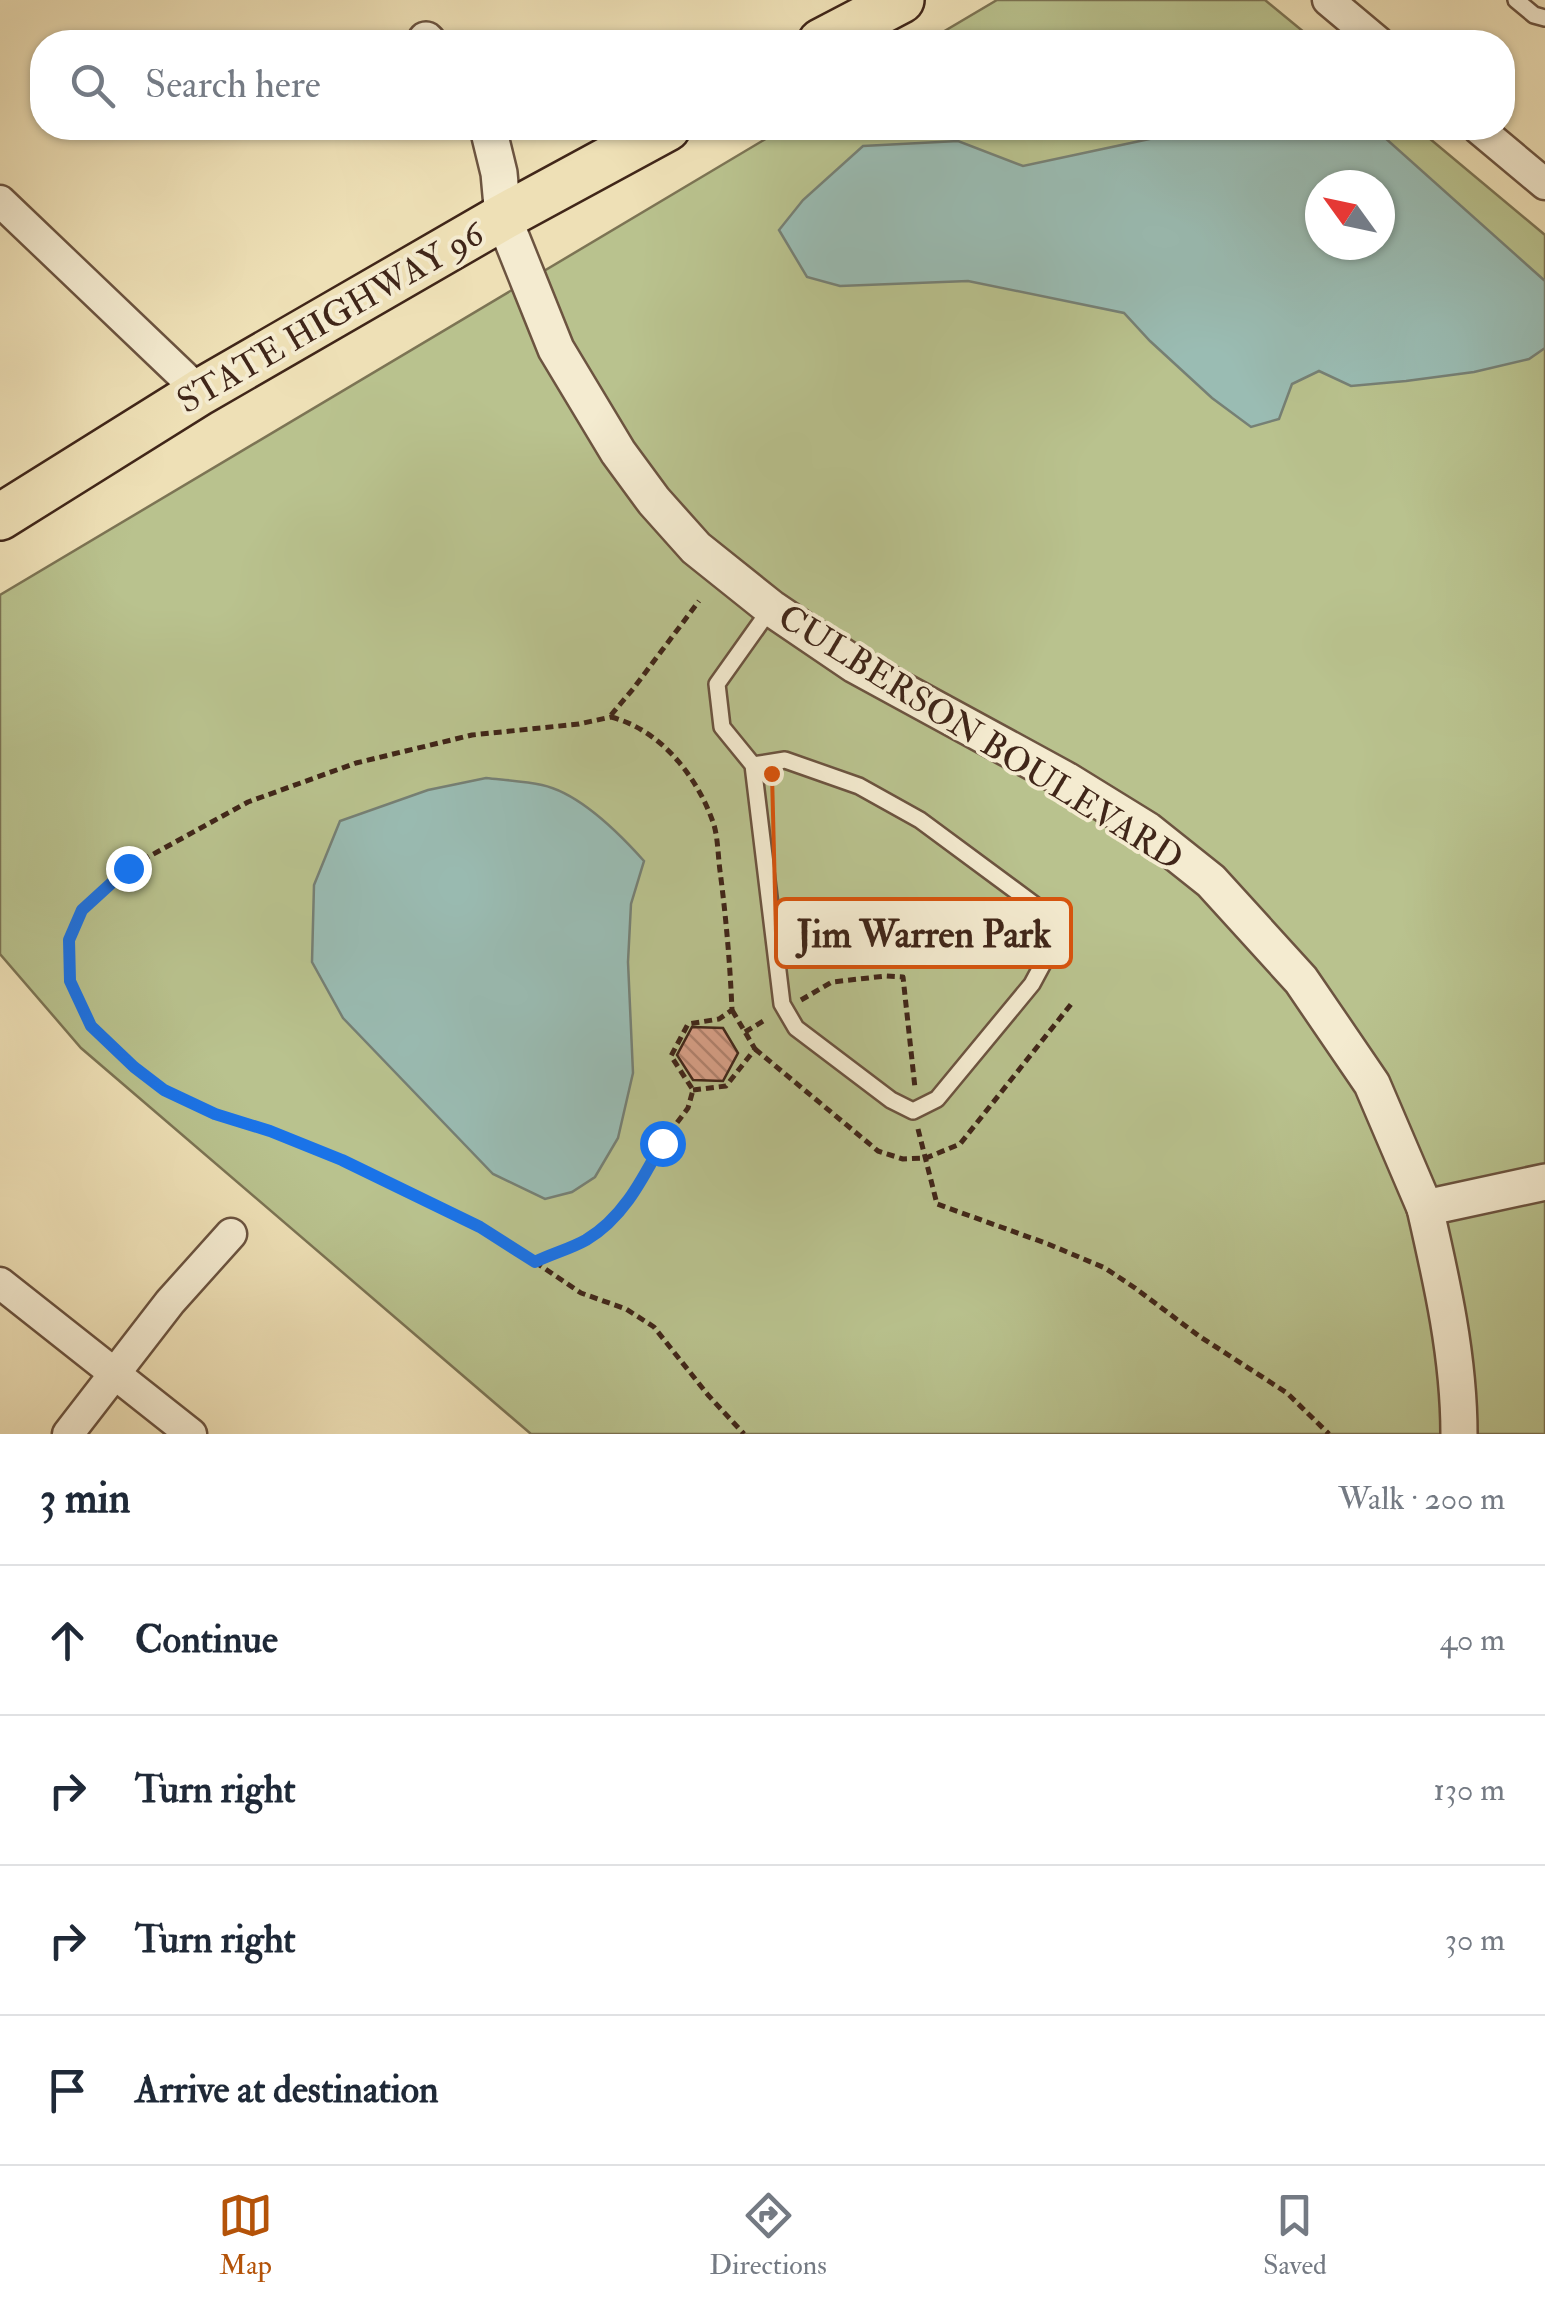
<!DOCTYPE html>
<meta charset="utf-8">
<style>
:root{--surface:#fff;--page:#f2f2f3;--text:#1f2937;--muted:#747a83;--line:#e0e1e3;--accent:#b45309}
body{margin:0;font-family:"IM FELL Double Pica",serif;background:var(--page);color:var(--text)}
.compass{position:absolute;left:1305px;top:170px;width:90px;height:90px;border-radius:50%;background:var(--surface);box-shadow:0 2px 8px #0004;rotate:303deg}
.stop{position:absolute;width:30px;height:30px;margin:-22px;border:8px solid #1a73e8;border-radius:50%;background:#fff}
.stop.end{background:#1a73e8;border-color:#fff;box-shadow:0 2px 10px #0008}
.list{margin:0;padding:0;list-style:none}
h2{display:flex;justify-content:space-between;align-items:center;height:130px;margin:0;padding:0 40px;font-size:42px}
h2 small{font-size:32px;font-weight:400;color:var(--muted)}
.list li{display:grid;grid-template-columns:65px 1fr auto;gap:30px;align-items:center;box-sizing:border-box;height:150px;padding:0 40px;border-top:2px solid var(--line)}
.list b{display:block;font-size:38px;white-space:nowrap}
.list em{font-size:32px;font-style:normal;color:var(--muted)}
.icon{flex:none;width:55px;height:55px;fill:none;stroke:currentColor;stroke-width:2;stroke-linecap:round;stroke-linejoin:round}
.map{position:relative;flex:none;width:1545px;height:1434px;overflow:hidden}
.search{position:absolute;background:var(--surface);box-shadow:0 2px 8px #0004;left:30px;right:30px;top:30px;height:110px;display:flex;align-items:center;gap:25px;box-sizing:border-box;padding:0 35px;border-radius:40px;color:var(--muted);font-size:38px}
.sheet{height:730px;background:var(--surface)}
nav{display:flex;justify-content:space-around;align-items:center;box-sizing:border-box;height:140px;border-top:2px solid var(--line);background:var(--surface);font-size:28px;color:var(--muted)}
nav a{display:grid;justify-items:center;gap:5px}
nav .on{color:var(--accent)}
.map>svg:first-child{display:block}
</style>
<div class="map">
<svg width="1545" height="1434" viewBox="0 0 1545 1434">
<defs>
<pattern id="building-back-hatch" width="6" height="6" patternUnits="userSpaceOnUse" patternTransform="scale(2.5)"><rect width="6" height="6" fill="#d8a088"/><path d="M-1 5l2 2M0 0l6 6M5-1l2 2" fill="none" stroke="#b1826e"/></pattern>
</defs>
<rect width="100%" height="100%" fill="#eee0b6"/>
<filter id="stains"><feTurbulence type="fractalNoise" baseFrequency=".002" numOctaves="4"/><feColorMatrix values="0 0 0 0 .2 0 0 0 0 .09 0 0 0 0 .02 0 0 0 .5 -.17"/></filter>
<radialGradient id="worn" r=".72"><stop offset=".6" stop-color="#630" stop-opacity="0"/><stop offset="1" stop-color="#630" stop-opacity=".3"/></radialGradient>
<!-- green -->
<g fill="#b9c28e" stroke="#7c7454" stroke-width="2.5" fill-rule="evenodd">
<polygon points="997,0 1265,0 1316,42 926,42"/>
<path d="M784,128H1417L1545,235V1434H531L81,1048L0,954V595ZM1320,185H1380V245H1320Z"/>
</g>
<!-- water -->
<g fill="#9abcb3" stroke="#768075" stroke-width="2.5" fill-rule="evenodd">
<path d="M1178,128H1374L1545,281V348L1529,359L1474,372L1406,381L1351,386L1319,371L1292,384L1279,419L1251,427L1212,398L1150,341L1124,313L968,281L840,286L807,277L779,230L803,200L863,146L958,141L1023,166L1168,135ZM1320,185H1380V245H1320Z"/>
<path d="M486,778C504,780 524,781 542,785C579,793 619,833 644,861L631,904L628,962L633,1073L618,1138L595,1177L572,1192L545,1199L493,1174L343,1018L312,962L314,885L340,821L428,790Z"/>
</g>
<!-- building -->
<polygon fill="url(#building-back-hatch)" stroke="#402619" stroke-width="2.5" points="692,1027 723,1028 738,1053 723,1081 693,1080 677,1055"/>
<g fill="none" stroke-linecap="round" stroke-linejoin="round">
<!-- service casing -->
<g stroke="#6c5440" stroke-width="20">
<g id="service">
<polyline points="1516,0 1534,15 1545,18"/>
<polyline points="753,765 785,760 859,786 920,820 1043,911 1053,945 1032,984 937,1099 913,1111 891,1100 796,1028 782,1004 753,765 722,727 717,684 771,608"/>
</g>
</g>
<!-- minor casing -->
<g stroke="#6c5440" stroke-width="35">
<g id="minor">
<polyline points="1328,0 1378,42"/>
<polyline points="1478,128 1545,184"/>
<polyline points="0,201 200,392"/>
<polyline points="0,1283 191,1434"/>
<polyline points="68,1434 170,1302 231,1234"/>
</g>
</g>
<!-- tertiary casing -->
<g stroke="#6c5440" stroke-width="40">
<g id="tertiary">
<polyline points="426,40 428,42"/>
<polyline points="488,128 499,173 503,217 556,349 618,452 654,501 696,548 771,608 855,665 1066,780 1147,830 1211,881 1301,980 1372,1084 1425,1208 1545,1182"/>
<path d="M1425,1208C1442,1282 1459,1357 1459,1434"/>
</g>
</g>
<!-- primary casing -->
<g stroke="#402619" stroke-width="50">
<g id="primary">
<polyline points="821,42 901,0"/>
<polyline points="0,517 200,392 503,217 667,128"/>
</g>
</g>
<!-- path -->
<g stroke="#402619" stroke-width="5" stroke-dasharray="8 5" stroke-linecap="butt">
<polyline points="611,715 633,689 699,601"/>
<path d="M611,717C661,730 698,777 714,825C718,839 718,856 720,871C726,917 730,963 732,1010L719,1019L688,1024L671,1056L693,1090L688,1108L662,1143L621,1212L585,1241L535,1262L480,1227L386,1181L270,1131L215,1114L164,1090L134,1067L91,1026L70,981L69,940L82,910L128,868L248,802L356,763L472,735L579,724Z"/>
<polyline points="801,1000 832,982 886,976 903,977 915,1088"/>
<polyline points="745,1032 765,1020"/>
<polyline points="755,1049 878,1151 903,1159 926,1158 960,1144 1072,1003"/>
<polyline points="693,1090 726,1086 755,1049 732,1010"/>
<polyline points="918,1129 937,1204 1048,1244 1105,1268 1135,1288 1199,1336 1287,1393 1329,1434"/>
<polyline points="535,1262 581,1293 626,1309 654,1327 708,1395 744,1434"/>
</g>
<!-- service -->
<use href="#service" stroke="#f4ebd0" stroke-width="15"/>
<!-- minor -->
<use href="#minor" stroke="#f4ebd0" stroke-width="30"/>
<!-- tertiary -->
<use href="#tertiary" stroke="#f4ebd0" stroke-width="35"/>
<!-- primary -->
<use href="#primary" stroke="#eee0b6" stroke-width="45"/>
</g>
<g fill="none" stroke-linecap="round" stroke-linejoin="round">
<!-- route -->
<path stroke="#1a73e8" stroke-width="12" d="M128,868L82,910L69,940L70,981L91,1026L134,1067L164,1090L215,1114L270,1131L342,1160L480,1227L535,1262C551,1254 570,1249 586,1240C623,1218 642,1180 662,1143"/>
</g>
<g text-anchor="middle" stroke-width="8" stroke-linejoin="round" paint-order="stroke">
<!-- street labels -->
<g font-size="35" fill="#402619" stroke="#f4ebd0">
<text transform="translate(330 317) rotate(-30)" y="12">STATE HIGHWAY 96</text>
<text transform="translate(981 737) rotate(32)" y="12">CULBERSON BOULEVARD</text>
</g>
</g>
<!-- callouts -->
<path fill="none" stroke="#d7540d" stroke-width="4" d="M772 774L776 933"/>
<circle fill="#d7540d" stroke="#f4ebd0" stroke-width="4" cx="772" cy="774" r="10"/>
<rect fill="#f4ebd0" stroke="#d7540d" stroke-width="4" x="776" y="899" width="295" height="68" rx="10"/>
<g font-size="38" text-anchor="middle" font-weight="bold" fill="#402619">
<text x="924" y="947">Jim Warren Park</text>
</g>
<rect width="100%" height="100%" filter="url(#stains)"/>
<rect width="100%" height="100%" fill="url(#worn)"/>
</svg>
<svg class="compass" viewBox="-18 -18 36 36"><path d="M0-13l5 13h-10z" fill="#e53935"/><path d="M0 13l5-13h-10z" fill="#747a83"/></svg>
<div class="stop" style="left:662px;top:1143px"></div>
<div class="stop end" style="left:128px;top:868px"></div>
<div class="search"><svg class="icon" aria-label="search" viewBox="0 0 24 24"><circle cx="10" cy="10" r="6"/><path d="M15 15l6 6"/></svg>Search here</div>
</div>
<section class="sheet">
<h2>3 min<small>Walk · 200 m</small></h2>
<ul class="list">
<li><svg class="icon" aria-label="ahead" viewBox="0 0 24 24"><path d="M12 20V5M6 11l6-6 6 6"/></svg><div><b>Continue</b></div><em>40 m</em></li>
<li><svg class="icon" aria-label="right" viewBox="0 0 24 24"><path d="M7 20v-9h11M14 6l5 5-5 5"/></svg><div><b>Turn right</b></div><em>130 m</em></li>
<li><svg class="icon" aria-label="right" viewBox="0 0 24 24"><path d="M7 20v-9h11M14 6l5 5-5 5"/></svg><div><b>Turn right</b></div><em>30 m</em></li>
<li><svg class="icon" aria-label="arrive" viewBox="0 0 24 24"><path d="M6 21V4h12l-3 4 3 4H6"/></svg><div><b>Arrive at destination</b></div></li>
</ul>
</section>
<nav>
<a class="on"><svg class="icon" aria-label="map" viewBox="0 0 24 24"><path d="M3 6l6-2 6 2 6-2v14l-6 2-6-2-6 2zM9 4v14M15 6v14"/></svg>Map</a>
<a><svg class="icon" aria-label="directions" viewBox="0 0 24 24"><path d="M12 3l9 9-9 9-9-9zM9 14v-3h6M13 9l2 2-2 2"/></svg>Directions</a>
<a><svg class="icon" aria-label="saved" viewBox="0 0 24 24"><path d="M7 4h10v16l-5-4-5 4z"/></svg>Saved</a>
</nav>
